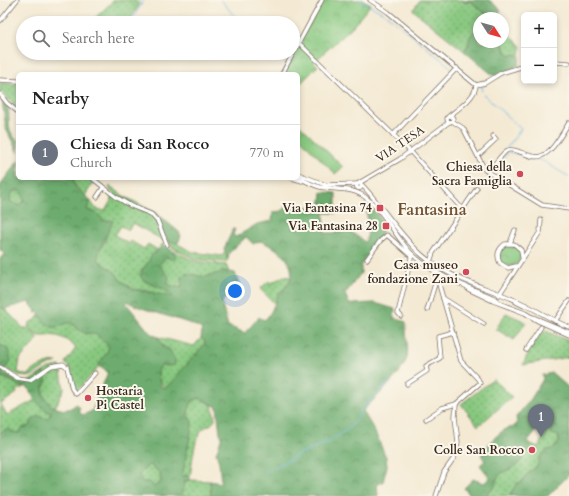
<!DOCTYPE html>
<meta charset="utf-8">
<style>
:root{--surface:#fff;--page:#f6f6f6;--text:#222;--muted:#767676;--line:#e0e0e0;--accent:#d93025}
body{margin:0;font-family:Cardo,serif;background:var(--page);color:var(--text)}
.controls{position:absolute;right:12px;top:12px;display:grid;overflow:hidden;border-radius:6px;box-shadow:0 2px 6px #0003}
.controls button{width:36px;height:36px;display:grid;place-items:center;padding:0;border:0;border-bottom:1px solid var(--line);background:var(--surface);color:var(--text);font:20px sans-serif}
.compass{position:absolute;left:473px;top:12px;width:36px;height:36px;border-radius:50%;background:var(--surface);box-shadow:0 2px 6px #0003;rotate:126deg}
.you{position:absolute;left:235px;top:291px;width:14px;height:14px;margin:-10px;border:3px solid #fff;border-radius:50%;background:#1a73e8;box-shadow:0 0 0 6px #1a73e833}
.badge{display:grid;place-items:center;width:26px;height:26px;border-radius:50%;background:var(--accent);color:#fff;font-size:13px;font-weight:700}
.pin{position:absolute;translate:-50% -33px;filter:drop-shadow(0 1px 2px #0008)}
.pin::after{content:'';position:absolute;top:21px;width:14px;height:12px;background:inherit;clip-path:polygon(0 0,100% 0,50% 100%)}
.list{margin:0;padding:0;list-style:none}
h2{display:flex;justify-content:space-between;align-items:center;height:52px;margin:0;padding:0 16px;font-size:17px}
h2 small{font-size:13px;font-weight:400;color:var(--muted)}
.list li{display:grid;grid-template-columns:26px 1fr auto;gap:12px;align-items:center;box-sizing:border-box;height:56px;padding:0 16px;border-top:1px solid var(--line)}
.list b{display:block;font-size:15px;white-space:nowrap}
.list p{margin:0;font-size:13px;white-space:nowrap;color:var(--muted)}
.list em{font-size:13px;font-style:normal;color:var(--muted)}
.icon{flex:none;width:22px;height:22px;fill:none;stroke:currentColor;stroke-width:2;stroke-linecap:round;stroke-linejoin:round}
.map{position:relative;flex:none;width:569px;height:496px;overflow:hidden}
.search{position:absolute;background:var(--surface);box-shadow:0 2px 6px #0003;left:16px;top:16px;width:284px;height:44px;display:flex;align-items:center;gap:10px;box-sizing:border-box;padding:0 14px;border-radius:22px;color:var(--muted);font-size:15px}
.panel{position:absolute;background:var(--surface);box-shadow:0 2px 6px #0003;left:16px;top:72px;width:284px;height:108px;border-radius:6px}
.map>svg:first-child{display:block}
</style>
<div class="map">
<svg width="569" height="496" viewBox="0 0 569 496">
<defs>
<pattern id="grass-dots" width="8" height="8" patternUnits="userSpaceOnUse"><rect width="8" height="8" fill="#87c87f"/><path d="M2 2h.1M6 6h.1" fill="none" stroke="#70a367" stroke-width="1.8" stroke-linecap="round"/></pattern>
<pattern id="forest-crowns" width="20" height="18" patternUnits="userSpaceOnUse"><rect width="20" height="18" fill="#6dac6e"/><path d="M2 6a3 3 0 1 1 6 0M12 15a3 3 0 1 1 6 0" fill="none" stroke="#5b8c5a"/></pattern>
<pattern id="park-crowns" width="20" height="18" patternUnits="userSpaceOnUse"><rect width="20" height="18" fill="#87c87f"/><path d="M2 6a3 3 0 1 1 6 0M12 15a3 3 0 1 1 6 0" fill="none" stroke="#70a367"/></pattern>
</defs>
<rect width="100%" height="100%" fill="#fbf7ec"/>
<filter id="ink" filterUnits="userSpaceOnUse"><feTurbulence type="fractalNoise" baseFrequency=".025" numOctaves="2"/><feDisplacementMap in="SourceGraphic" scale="8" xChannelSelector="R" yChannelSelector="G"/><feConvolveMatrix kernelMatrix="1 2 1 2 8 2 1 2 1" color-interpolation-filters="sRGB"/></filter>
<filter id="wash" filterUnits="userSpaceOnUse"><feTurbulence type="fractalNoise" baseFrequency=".012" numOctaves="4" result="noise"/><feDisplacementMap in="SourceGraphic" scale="16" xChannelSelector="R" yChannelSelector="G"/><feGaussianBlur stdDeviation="0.9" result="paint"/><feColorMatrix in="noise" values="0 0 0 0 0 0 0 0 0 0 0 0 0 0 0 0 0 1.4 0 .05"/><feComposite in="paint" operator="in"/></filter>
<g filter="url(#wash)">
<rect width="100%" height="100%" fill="#f4ead4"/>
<!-- grass -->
<g fill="url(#grass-dots)" stroke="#61794e">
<polygon points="114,0 135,0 139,5 128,23 98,23 94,19"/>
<polygon points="420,0 462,0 466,3 470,1 491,18 479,18 479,28 477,28 464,51 413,10"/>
<path d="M503,28L521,46L520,57L515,54L511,56C501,48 503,40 503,28Z"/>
<polygon points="0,83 18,84 18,110 0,91"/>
<polygon points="74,178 96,178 85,196 74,184"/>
<path d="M110,186L124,196L122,198L155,217L164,241L133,223L128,230L121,226L115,235L129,244L131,241L144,249L148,244L158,250L151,256L149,261L141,271L142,279C152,287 164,286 173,297H165L149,291L133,289L120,280L116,273L98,260L97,253L105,241L109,226L112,224C103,220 98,215 88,212L87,209L90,200L95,208L105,211L114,195L109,188Z"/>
<circle cx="17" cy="198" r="7"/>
<polygon points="172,241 193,252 222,256 225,252 228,259 226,262 195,259 171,247 169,242"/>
<path d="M173,251L195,261L226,265L229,272C221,271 214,275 206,277C196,278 190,272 181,277L182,288L171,286L167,283L166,274L159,265L166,257L175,260Z"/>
<path d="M284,276L291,277C288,287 278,292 276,303H274L260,289L269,281L271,283Z"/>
<path d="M0,306L7,311L23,328H27L39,338L20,359L18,372L28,376C31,369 50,361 57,362C29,371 37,387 5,368L8,349L0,345Z"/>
<polygon points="506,313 526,322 514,340 496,329"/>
<path d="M39,315L41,318L63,324L69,322L73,324C77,332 87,334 95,333L109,346C108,360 86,380 77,391H75L69,367L65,363L76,348C72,344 66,339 60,337C46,332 41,343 28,327L29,323L36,320Z"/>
<polygon points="544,330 569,341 569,357 523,365 532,344 533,345"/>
<path d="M158,337L194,346L201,338L205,341C202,354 187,364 179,373C173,378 172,386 164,388L158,377V369L162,365L170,366L167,349L158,341Z"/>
<path d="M60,366L64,389L56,406C46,408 43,395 43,387L45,386L43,372L49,368Z"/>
<path d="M0,376L22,387L27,386L16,390L17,393L1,404L7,415L35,400L48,412L50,411V416L47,419L39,416C32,420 28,432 19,433C16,433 14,432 12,432L10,429L0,433Z"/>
<polygon points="494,379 512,397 478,426 461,404"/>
<path d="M199,398L212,405L215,419C212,427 205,425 201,431C193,444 193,460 190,476H182C185,460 189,444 191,428C193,417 183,414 192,401Z"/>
<path d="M550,425L552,433L559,436V442L553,449L547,450L540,457L538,465L526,475L522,482L517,483L509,496H486L495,486C497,468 510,473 519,463C524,458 527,450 531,444L538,447L546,433L537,428Z"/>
<polygon points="149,464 160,473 161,482 154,487 150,482 141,482 139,475"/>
<polygon points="190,480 210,481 211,496 181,496 186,481"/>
</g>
<!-- forest -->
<g fill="url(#forest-crowns)" stroke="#546b46" fill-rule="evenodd">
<polygon points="462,0 489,0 501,10 495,18 491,18 470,1 466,3"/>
<polygon points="477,27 479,28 479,42 502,42 506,52 511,56 515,54 520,57 518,66 494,76 464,51 469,44 469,38"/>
<path d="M2,100C4,102 6,103 7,105C12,114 4,130 18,141V153L6,129Z"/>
<path d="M18,161V178H74L73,181L76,188L90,200L87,210L97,213L104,221L110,220L113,221C110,228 96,254 98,260L116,273L120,280L133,289L173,297C164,285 149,287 140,276C142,268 149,264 151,256L158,250L162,244L173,251L176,257L173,260L166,257L159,265L169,277L167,283L171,286L182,288L181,277L185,273L205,277L226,271L235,273L241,288L223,300L222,305L228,326L245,333L259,317L264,320C270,317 275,303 277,297C279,291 286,289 289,283C299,263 277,247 260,241L253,244L246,237L229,253L228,259L224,249L233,229H235L233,235L236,237L257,224L272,221L273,212L282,211L288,204L320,209L322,192L336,193V213H324L325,233L351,232L365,242C373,222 364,219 367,201L385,225L380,237L361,265V273L345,294L349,304L375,303L395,309L394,318L406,322C405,334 409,345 407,357C404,373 374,398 363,411L374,430L386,457L387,466L383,482L377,484L378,496H211L210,481L221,483L219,462L216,453L222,437L220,433L217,407L199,398L192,401L187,415L192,421V426L182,476H190V480L185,481L181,496H0V433L8,428L12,432L19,433L22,428L30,426L33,419L39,416L47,419L51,414L50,411L48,412L35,400L27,386H18L13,381L0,376V345L8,349L11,361L3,372L26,383L43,372L47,381L43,387V395L51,406C56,407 62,411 68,409C72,408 74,405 77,404L80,408L79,412L83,415L92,411L108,372L98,366L107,352L109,346L95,333C77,336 76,323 70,323C66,322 61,326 57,327C49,329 41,320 39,312L35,313L36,311L29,302L4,309L0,306V259L4,254L0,250V185ZM15,190H19L24,197V201L18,206L10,201L11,194ZM127,301C138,310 199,323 202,330L201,338L205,341V344L166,388L161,387C159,377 155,372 162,365L171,366L175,364V360L169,349L164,348L158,337L150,333L126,303ZM149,464L160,473L161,482L154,487L150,482H141L139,475Z"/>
<polygon points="124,196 156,213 179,232 181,236 178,243 167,241 155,217 122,201"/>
<path d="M552,373L569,388V475L548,496H509L517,483L522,482L526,475L538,465L540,457L547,450L553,449L559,442V436L551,434L552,427L550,425L538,428L527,442L531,444C527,450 524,458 519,463C510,473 497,468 495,486L486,496H471L464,488L473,479L484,483L490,478L480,465L485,461L481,455C487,445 496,435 506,429C512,427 514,428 517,423L516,417L531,399L543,379L542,375Z"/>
</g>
<!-- park -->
<g fill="url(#park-crowns)" stroke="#61794e">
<polygon points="323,0 363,0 371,4 353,26 314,62 318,66 298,86 298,74 282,74"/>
<polygon points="298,123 343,167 335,174 298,136"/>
<circle cx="510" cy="255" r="11"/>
</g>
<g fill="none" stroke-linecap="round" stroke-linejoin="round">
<!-- stream -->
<g stroke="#6cb6e4" stroke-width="1">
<polyline points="138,0 141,5 144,0"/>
<polyline points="221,0 240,23"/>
<polyline points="360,0 387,15 453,69"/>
<polyline points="130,23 141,5"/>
<polyline points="282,23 284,23"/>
<polyline points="293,31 299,37"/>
<polyline points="509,72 520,69"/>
<polyline points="497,78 504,74"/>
<polyline points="482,91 481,88 485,85"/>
<polyline points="483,94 521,129 507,148"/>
<polyline points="532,158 543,161 569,177"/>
<polyline points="478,162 482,169"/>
<polyline points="493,169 509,152 531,158"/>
<polyline points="263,473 291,459 298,454 307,452 316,446 322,445 329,442 352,426 363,408 391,380"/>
</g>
</g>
</g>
<g filter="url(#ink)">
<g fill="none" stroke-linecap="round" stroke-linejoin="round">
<!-- minor casing -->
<g stroke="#7c6d5e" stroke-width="5">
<g id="minor">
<polyline points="370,0 388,12 476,85"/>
<polyline points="0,21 17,0"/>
<polyline points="299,43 410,151 463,210"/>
<polyline points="554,62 569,63"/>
<polyline points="282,74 322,0"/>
<polyline points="0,80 18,81"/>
<polyline points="476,85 485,83 501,73 524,66"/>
<polyline points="0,94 7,103 18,112"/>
<circle cx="450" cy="119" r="3"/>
<path d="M449,116C458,109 476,97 476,85"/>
<polyline points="452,121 463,128 485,170 542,205 569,209"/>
<polyline points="393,135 457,68"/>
<polyline points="478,156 496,139 493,136"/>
<path d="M491,168C496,163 502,153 508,150C517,147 530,160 541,156C553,152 562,133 569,123"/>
<polyline points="298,174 326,185 357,184"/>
<path d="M298,177C305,181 312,185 320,187C335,190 352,187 365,197C384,211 395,236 411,253C435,277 465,285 494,298L500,303"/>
<polyline points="92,178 116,197 131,206 151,214 158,222 167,245"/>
<polyline points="292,178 302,181"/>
<polyline points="359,183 400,159 449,122"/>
<circle cx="359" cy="186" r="2.5"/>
<path d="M362,185C383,207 401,237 422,255C449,279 483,286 515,300C533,307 550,320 569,327"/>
<polyline points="97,197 103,188"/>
<polyline points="510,243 515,230"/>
<polyline points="367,259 380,241 387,235 411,256"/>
<polyline points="430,262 433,253 477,188"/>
<path d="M516,266L508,268L500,263C496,255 498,249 505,244H514L521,250L522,257"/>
<polyline points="468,289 493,301 525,313 538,321 569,335"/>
<polyline points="499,295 540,232 541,220"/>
<polyline points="443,298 484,324"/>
<polyline points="516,302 524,306 527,305"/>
<polyline points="427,310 438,274"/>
<polyline points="401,316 398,313 412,254"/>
<polyline points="533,317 569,332"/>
<polyline points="555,321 569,301"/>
<polyline points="526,350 541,327"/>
<polyline points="0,367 17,378 30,380 51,366 63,364 67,367 72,389 76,394 95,373"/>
<polyline points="407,384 427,371 426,366 440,358 438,336 453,332"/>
<polyline points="426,419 442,408 456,404 480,383 478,379 461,361 438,281 439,275"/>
<polyline points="436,496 444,472 454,458 458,442 455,417 456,404"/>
</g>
</g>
<!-- minor -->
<use href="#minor" stroke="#fff" stroke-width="3.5"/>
</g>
</g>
<!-- markers -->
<g fill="#d1495b" stroke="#fbf7ec" stroke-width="1.5">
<circle cx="520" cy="174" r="4"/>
<rect x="376" y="204" width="8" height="8" rx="2"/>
<rect x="382" y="222" width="8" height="8" rx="2"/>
<circle cx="466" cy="272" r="4"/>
<circle cx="88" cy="398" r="4"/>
<circle cx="532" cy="450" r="4"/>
</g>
<g text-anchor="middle" stroke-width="4" stroke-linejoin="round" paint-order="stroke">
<!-- street labels -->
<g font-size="12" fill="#3b2a1e" stroke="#fbf7ec">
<text transform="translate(400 144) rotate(-34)" y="4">VIA TESA</text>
</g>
<!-- poi labels -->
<g font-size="12" font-weight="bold" fill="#3b2a1e" stroke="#fbf7ec" text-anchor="end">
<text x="512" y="171">Chiesa della<tspan x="512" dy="14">Sacra Famiglia</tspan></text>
<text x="372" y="212">Via Fantasina 74</text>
<text x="378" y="230">Via Fantasina 28</text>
<text x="458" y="269">Casa museo<tspan x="458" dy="14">fondazione Zani</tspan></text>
<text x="96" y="395" text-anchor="start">Hostaria<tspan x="96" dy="14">Pi Castel</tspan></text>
<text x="524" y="454">Colle San Rocco</text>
</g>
<!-- district labels -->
<g font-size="16" font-weight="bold" fill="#705233" stroke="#fbf7ec">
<text x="432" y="215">Fantasina</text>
</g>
</g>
</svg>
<div class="controls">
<button>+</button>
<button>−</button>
</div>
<svg class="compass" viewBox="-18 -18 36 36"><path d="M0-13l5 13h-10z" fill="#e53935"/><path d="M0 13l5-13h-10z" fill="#767676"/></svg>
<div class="you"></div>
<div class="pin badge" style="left:541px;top:437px;background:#6b7280">1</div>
<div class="search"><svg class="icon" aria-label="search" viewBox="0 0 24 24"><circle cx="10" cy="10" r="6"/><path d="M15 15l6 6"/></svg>Search here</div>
<section class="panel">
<h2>Nearby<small></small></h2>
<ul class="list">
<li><span class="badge" style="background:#6b7280">1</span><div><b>Chiesa di San Rocco</b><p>Church</p></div><em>770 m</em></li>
</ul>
</section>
</div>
